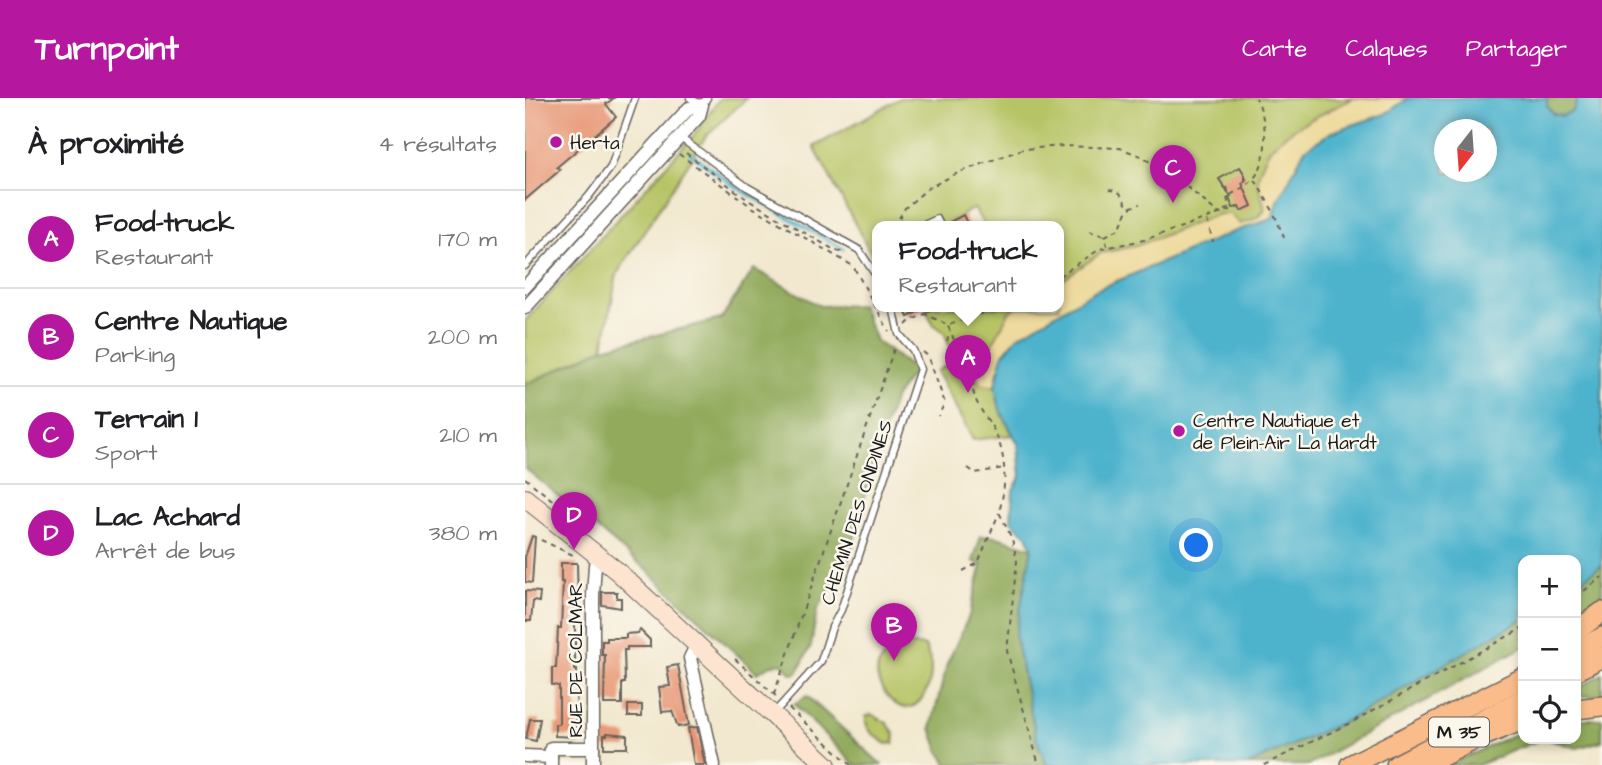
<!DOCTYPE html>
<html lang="fr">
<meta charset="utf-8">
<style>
:root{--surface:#fff;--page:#f2f2f2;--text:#202124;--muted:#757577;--line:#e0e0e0;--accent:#b5179e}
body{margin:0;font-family:"Architects Daughter",sans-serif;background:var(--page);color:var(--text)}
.controls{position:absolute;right:21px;bottom:21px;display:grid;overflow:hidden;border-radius:14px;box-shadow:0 4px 10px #0003}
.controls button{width:63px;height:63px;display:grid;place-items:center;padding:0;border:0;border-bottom:2px solid var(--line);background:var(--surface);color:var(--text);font:35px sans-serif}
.compass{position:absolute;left:909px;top:21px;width:63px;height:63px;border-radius:50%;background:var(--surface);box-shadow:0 4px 10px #0003;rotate:197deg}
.you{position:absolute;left:672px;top:448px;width:24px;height:24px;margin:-18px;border:5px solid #fff;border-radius:50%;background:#1a73e8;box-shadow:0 0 0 10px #1a73e833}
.badge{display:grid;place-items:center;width:46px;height:46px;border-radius:50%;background:var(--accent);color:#fff;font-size:23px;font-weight:700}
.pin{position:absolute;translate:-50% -58px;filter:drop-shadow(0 2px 4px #0008)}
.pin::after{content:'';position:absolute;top:37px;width:24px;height:21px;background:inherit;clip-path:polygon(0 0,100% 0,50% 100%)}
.popup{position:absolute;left:347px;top:123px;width:192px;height:91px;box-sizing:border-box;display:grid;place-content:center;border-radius:14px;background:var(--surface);filter:drop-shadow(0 2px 5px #0005);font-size:23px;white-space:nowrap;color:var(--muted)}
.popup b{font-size:26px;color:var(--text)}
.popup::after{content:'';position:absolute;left:50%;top:100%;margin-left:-14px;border:14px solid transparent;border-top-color:var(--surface)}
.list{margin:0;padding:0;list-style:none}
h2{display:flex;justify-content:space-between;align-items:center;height:91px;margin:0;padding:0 28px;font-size:30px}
h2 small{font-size:23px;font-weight:400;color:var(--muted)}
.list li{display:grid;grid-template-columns:46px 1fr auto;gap:21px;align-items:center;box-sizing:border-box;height:98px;padding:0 28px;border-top:2px solid var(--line)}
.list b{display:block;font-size:26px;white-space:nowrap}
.list p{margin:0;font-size:23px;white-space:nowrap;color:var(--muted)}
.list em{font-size:23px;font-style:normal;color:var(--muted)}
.icon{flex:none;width:38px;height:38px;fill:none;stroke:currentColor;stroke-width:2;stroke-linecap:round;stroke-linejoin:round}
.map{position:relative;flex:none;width:1077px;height:667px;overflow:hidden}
header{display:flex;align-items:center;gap:42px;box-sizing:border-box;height:98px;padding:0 35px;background:var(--accent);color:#fff}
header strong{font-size:33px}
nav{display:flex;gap:38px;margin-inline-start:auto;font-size:24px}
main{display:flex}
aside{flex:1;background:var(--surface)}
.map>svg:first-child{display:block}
</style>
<header>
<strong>Turnpoint</strong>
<nav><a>Carte</a><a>Calques</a><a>Partager</a></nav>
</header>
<main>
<aside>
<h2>À proximité<small>4 résultats</small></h2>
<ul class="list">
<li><span class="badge">A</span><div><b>Food-truck</b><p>Restaurant</p></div><em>170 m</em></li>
<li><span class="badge">B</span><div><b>Centre Nautique</b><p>Parking</p></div><em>200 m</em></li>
<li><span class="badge">C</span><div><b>Terrain 1</b><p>Sport</p></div><em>210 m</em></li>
<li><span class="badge">D</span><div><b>Lac Achard</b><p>Arrêt de bus</p></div><em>380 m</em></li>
</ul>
</aside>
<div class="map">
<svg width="1077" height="667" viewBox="0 0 1077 667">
<rect width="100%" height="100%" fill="#fbf7ec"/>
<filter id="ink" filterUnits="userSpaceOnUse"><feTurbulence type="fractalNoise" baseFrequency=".0143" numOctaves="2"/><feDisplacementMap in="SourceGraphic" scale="14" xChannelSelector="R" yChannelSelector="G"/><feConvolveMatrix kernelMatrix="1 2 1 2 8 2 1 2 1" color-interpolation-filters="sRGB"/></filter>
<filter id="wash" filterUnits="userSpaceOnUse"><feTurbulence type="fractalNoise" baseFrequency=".00686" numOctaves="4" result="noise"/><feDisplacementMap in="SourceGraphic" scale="28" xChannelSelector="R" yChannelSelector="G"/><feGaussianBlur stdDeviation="1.57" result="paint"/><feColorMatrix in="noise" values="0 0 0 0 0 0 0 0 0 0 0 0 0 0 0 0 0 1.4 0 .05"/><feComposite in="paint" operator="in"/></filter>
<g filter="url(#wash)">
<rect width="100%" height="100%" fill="#f2e8cf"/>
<!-- green -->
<g fill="#b7c466" stroke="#6a7041" stroke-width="2">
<polygon points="195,0 222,0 181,38 92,176 78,250 0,287 0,223 170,36"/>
<path d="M375,0H829L768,32L733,81C742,108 747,117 715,126L694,116L611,148L576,155L534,184V129H460L449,110L416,129H352L351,165L289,49Z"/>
<polygon points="400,209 492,209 484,214 455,286 470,289 475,312 488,337 448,342 411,273 429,263 419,234 408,226"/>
<path d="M375,546L400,548C402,555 406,562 406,569C407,584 397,614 377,609C370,607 364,601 360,595C344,572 354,560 375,546Z"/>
<path d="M346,616L362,625L370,636L369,645L362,646C351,638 339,633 341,618Z"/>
</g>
<!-- forest -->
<g fill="#91aa5b" stroke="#56633c" stroke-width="2">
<polygon points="1022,0 1053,0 1048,13 1037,18 1028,16 1022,8"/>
<polygon points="229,171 295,208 336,207 351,243 390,272 370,299 351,354 324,461 292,512 286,548 272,575 267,576 256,565 244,568 232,575 122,472 0,370 0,287 78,250 196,221"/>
<polygon points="456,438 472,439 507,450 490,539 512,643 522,667 423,667 414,653 406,630 422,566 444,518 457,467 448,463"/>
<polygon points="1077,467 1077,499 1051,516 1051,486"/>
<polygon points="998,521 998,549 784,667 723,667 825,621"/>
<polygon points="1077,576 1077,598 1051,598 1051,591"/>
<polygon points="282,598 357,667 358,667 330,667 269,606"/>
<polygon points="1051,621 1077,621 1077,643 1052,650 1022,641 1051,641"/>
<polygon points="998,632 998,641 1016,641 953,667 924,667"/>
</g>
<!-- sand -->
<path fill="#eeda9e" stroke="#857b5d" stroke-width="2" d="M829,0H884L860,16L751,107L748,121L708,134L688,144L473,272L470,289L455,286L451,278L484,214L492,209H534V184L576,155L611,148L694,116H705L715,126C755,115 734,107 733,82C733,75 739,62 742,56C753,34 807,11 829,0Z"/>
<!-- water -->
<path fill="#4eb3cd" stroke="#356874" stroke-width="2" fill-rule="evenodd" d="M884,0H1022V8L1028,16L1037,18L1048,13L1053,0H1077V467L1051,486V462H998V521L825,621L723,667H522L512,643L490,539L507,450L502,437L486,423L488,392L496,378L493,346L475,312L470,289L478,256L492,239L571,192L708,134L747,121L751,107L780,51L807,34L860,16ZM920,32H962V74H920Z"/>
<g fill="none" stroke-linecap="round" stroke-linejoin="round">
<!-- stream -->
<polyline stroke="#4eb3cd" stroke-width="3.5" points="165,55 208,87 318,151"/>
</g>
<g id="blocks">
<!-- building -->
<g fill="#e79674">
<polygon points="0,0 89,0 81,6 91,19 32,69 35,72 0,102"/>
<polygon points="715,69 720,77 720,83 717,85 727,108 716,113 714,109 708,110 704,100 706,99 694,81"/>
<polygon points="438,117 444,129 422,129 421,126"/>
<polygon points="378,209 401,209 383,219"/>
<polygon points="7,438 10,439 7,485 0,484 0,459"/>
<polygon points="36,465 52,465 53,510 50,510 50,572 52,572 51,639 30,638 30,626 34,626 34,588 27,587 27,570 31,570 33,530 36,530 38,484 36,484"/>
<polygon points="0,493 15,494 14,504 8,503 6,523 0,523"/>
<polygon points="77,494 92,494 92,500 96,500 96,510 77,507"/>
<polygon points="115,532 125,542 125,549 102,549 102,552 99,552 100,585 97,585 97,606 79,606 80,557 77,557 77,543 82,543 82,540 101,540 101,536 113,535"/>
<polygon points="153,567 164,627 153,629 147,613 137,614 134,589 145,588 142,569"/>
<rect x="103" y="607" width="14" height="11"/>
<polygon points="5,621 15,621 11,643 1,641"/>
<polygon points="172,629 180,667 169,667 163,630"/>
<polygon points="82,635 102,637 102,650 79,650 79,637 82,637"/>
</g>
</g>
</g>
<g filter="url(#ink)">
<use href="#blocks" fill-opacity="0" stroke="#67635b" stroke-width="2"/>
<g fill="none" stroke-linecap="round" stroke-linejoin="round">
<!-- service casing -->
<g stroke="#67635b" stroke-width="9">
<g id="service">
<polyline points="165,0 177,7 182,0"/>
<polyline points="153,38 222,89 334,152 352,179"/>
<polyline points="395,129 412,121 416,129"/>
<polyline points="0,168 64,98 86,69 110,0"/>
<polyline points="250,614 296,563 307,529 316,512 395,271 388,252 374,236 368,209"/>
</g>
</g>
<!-- minor casing -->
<g stroke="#67635b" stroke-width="15">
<g id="minor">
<polyline points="0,189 164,10 177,7 174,18 0,210"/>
<polyline points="172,546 165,560 189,667"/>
<polyline points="0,658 26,659"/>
<polyline points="26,667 26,650 68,650"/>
<polyline points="68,667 68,497 70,467 76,460"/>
</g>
</g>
<!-- secondary casing -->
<g stroke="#67635b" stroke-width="20">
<polyline id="secondary" points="0,400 92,473 302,667"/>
</g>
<!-- trunk casing -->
<g stroke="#67635b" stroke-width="22">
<g id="trunk">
<polyline points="1051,533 1077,514"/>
<polyline points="1051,553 1077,539"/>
<polyline points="1051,573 1077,559"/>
<polyline points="1051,611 1077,608"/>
<polyline points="825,667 998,580"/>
<polyline points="871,667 998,601"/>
<polyline points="900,667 949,642 998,622"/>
</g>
</g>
<!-- path -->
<g stroke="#67635b" stroke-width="2" stroke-dasharray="5 5" stroke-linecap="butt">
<polyline points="161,55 223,102 311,153 321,155"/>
<polyline points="154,56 227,109 328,168 364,233"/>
<polyline points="719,78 723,84"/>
<polyline points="730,82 748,113 760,142"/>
<polyline points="702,89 704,97"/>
<polyline points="584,91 595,95 603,109"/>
<polyline points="682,122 688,144"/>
<polyline points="369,129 380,110 403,90 435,74 498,51 538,48 595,50 616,58 662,89 694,116 714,109"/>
<polyline points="564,133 579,138"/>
<polyline points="582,148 580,138 594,131 604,110 615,106"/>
<path d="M534,178L575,151L619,142L694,116L704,109L702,99C710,94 723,88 729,80C745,62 742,20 731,0"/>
<polyline points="396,209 400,216 409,209"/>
<polyline points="381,227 385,223 400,216 423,227 476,209"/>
<path d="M423,228L448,285C446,305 465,321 472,339C482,363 481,390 474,414L487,441L492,463L482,553L514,667"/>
<polyline points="422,243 425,233"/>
<polyline points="398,254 403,258 420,305 413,318"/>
<polyline points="443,370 450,375 479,370"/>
<polyline points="0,380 62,430"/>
<polyline points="16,442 48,457"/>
<polyline points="438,473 453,465 474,415"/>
<polyline points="1051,499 1077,479"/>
<polyline points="210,561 253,600"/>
<polyline points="249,596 370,248"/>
<polyline points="264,610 326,667"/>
<polyline points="739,667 827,624 998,530"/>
</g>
<!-- service -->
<use href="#service" stroke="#fff" stroke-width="6"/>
<!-- minor -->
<use href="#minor" stroke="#fff" stroke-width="12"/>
<!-- secondary -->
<use href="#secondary" stroke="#fde4d1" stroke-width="18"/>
<!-- trunk -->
<use href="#trunk" stroke="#fabc8b" stroke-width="19"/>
</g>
</g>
<!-- markers -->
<g fill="#b5179e" stroke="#fbf7ec" stroke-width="2.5">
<circle cx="31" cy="44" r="7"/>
<circle cx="654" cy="333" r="7"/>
</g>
<g text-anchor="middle" stroke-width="5" stroke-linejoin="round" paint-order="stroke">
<!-- shield labels -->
<rect fill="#fbf7ec" stroke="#5f5e5a" stroke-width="2" x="904" y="619.5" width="60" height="29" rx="5"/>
<g font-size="18" font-weight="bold" fill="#1c1c1c">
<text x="934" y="640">M 35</text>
</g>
<!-- poi labels -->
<g font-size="19" fill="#1c1c1c" stroke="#fbf7ec" text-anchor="start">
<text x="45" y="51">Herta</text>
<text x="668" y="329">Centre Nautique et<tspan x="668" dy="22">de Plein-Air La Hardt</tspan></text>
</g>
<!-- street labels -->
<g font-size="19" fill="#1c1c1c" stroke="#fbf7ec">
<text transform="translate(331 414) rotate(-72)" y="7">CHEMIN DES ONDINES</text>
<text transform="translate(50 562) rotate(-90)" y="7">RUE DE COLMAR</text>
</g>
</g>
</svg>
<div class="controls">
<button>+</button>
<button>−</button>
<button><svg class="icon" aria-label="locate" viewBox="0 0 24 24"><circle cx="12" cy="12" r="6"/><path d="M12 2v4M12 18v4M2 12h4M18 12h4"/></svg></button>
</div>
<svg class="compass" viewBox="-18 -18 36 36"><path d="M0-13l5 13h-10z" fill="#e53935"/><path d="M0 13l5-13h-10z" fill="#757577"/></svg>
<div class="you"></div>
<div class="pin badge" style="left:443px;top:295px">A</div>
<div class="popup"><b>Food-truck</b>Restaurant</div>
<div class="pin badge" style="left:369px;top:563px">B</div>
<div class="pin badge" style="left:648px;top:105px">C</div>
<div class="pin badge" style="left:49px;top:452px">D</div>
</div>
</main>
